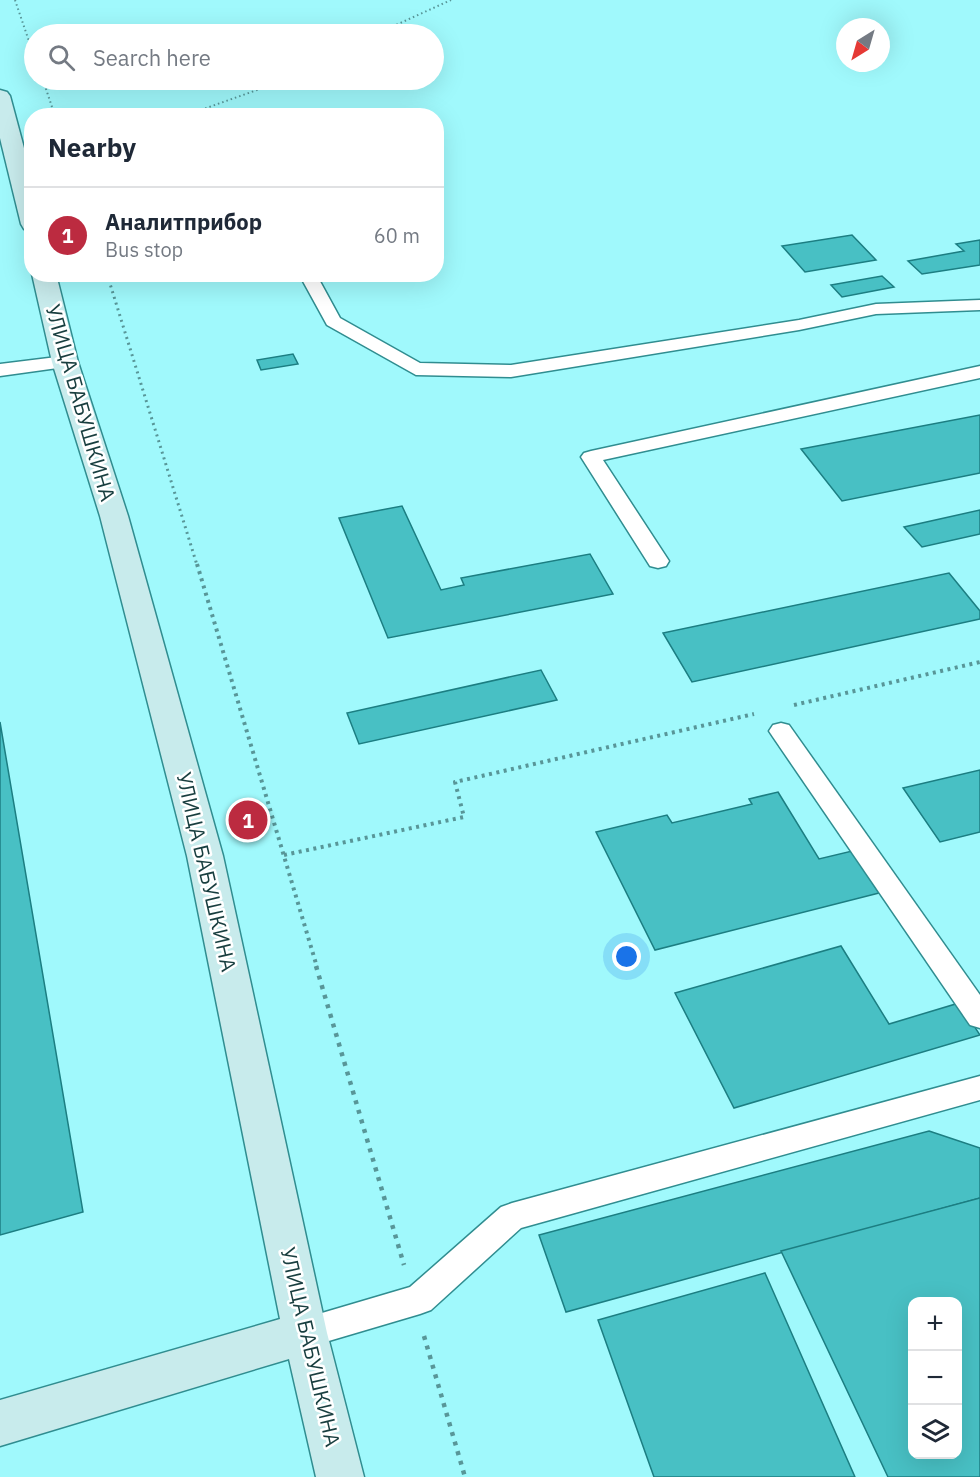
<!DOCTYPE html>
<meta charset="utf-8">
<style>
:root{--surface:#fff;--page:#f6f6f7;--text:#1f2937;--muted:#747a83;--line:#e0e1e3;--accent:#bc2b40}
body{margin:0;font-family:"IBM Plex Sans",sans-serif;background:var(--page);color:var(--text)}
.controls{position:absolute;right:18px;bottom:18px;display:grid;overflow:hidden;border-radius:12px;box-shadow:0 6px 24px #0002}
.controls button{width:54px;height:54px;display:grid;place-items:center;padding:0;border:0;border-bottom:2px solid var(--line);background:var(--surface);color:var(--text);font:30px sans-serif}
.compass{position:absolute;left:836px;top:18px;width:54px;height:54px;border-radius:50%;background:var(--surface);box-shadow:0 6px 24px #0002;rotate:217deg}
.you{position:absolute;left:627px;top:957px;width:21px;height:21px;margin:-15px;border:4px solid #fff;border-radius:50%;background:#1a73e8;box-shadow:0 0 0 9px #1a73e833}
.badge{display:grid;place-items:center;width:39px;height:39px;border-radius:50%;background:var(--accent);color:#fff;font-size:20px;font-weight:700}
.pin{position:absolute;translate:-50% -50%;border:3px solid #fff;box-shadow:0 2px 6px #0006}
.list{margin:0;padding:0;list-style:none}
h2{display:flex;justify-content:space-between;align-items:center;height:78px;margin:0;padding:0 24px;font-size:26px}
h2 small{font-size:20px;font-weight:400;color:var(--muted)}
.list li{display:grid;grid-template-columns:39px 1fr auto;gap:18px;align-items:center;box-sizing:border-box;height:96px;padding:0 24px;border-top:2px solid var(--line)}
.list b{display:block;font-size:22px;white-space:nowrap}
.list p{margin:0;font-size:20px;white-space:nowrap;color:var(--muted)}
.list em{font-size:20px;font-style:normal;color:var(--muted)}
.icon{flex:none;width:33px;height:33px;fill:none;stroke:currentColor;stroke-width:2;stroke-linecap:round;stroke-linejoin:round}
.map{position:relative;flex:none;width:980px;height:1477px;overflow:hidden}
.search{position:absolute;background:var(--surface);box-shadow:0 6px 24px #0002;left:24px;top:24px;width:420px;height:66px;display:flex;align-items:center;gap:15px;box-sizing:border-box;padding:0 21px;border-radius:33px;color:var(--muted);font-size:22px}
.panel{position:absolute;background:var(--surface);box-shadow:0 6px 24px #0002;left:24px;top:108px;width:420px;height:174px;border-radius:24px}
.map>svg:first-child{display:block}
</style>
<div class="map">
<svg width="980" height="1477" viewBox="0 0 980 1477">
<rect width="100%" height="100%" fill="#a0f9fc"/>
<!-- building -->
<g fill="#48c0c4" stroke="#1c7e82" stroke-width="1.5" fill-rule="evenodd">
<polygon points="852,235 876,260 805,272 782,246"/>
<polygon points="980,240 980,265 922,274 908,261 964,251 956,244"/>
<polygon points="882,276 894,287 842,297 831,285"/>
<polygon points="293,354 298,364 261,370 257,360"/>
<polygon points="980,415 980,473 842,501 801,449"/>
<polygon points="402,506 441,590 464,585 461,578 590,554 613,594 388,638 339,518"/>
<polygon points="980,510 980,534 922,547 904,527"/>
<polygon points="949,573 980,611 980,619 692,682 663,633"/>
<polygon points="541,670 557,700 359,744 347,713"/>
<polygon points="0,722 83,1212 0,1235"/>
<polygon points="980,770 980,832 940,842 903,788"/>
<polygon points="778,792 819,859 852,851 879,893 655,950 596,832 667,815 672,823 752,804 749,799"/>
<polygon points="841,946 889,1024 959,1003 980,1035 734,1108 675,993"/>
<polygon points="929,1131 980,1148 980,1198 566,1312 539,1235"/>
<path d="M980,1198V1477H888L781,1251ZM912,1302H958V1454H912Z"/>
<polygon points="765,1273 855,1477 654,1477 598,1320"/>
</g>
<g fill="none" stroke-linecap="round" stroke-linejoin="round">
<!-- lane casing -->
<g stroke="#308d90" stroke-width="3">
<g id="lane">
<polygon points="299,274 316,274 340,318 420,363 511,365 799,320 876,304 980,300 980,310 876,314 799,330 511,377 416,375 327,325"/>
<polygon points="65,356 72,358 74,362 72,366 0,376 0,364"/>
<polygon points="980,366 980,378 603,460 669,561 666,566 658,568 650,566 581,457 584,453 591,451"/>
<polygon points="781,723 789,725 980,995 980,1028 970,1025 773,737 769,731 773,725"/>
<polygon points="980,1076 980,1100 521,1228 431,1310 420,1314 305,1348 293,1344 289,1333 293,1322 305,1318 410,1287 501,1207 512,1203"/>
</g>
</g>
<!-- secondary casing -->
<g stroke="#308d90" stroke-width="3">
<g id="secondary">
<polygon points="0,90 7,92 10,96 32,178 32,231 24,229 21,224 0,138"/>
<polygon points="32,274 56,274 78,362 128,516 223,856 327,1333 364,1477 316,1477 289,1359 0,1446 0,1400 280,1319 187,856 100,516 52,362"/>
</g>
</g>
<!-- path-far3 -->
<g stroke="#589698" stroke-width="2" stroke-dasharray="1.5 3" stroke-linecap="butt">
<polyline points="15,0 34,56"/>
<polyline points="376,34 451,0"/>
<polyline points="43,80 55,116"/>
<polyline points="184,116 285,80"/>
</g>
<!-- path-far2 -->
<polyline stroke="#589698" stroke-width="3" stroke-dasharray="2 4" stroke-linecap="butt" points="107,274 197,565"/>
<!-- path-far1 -->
<g stroke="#589698" stroke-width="4" stroke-dasharray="3 4.5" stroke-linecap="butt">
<polyline points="197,564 317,967"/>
<polyline points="794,705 980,662"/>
<polyline points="284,855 464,817 455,782 754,714"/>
</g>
<!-- path -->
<g stroke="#589698" stroke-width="4.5" stroke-dasharray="4 6" stroke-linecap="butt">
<polyline points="316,966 404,1265"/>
<polyline points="424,1336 465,1477"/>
</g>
<!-- lane -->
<use href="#lane" fill="#fff" fill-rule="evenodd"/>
<!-- secondary -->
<use href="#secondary" fill="#c8ebec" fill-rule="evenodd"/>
</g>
<g text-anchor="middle" stroke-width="5" stroke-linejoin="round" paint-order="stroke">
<!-- street labels -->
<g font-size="21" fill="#183e3f" stroke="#fff">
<text transform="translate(80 403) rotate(74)" y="7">УЛИЦА БАБУШКИНА</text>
<text transform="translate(206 872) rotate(77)" y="7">УЛИЦА БАБУШКИНА</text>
<text transform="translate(310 1347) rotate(77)" y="7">УЛИЦА БАБУШКИНА</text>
</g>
</g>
</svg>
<div class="controls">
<button>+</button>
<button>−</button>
<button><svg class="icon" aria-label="layers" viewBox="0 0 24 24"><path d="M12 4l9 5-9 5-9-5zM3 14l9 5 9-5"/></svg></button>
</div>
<svg class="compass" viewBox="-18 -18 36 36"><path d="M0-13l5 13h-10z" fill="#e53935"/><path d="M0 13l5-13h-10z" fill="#747a83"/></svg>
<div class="you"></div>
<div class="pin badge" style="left:248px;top:820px">1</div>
<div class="search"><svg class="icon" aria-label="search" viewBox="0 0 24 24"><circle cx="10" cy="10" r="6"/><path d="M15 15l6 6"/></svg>Search here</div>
<section class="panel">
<h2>Nearby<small></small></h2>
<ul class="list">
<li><span class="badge">1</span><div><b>Аналитприбор</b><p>Bus stop</p></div><em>60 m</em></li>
</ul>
</section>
</div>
